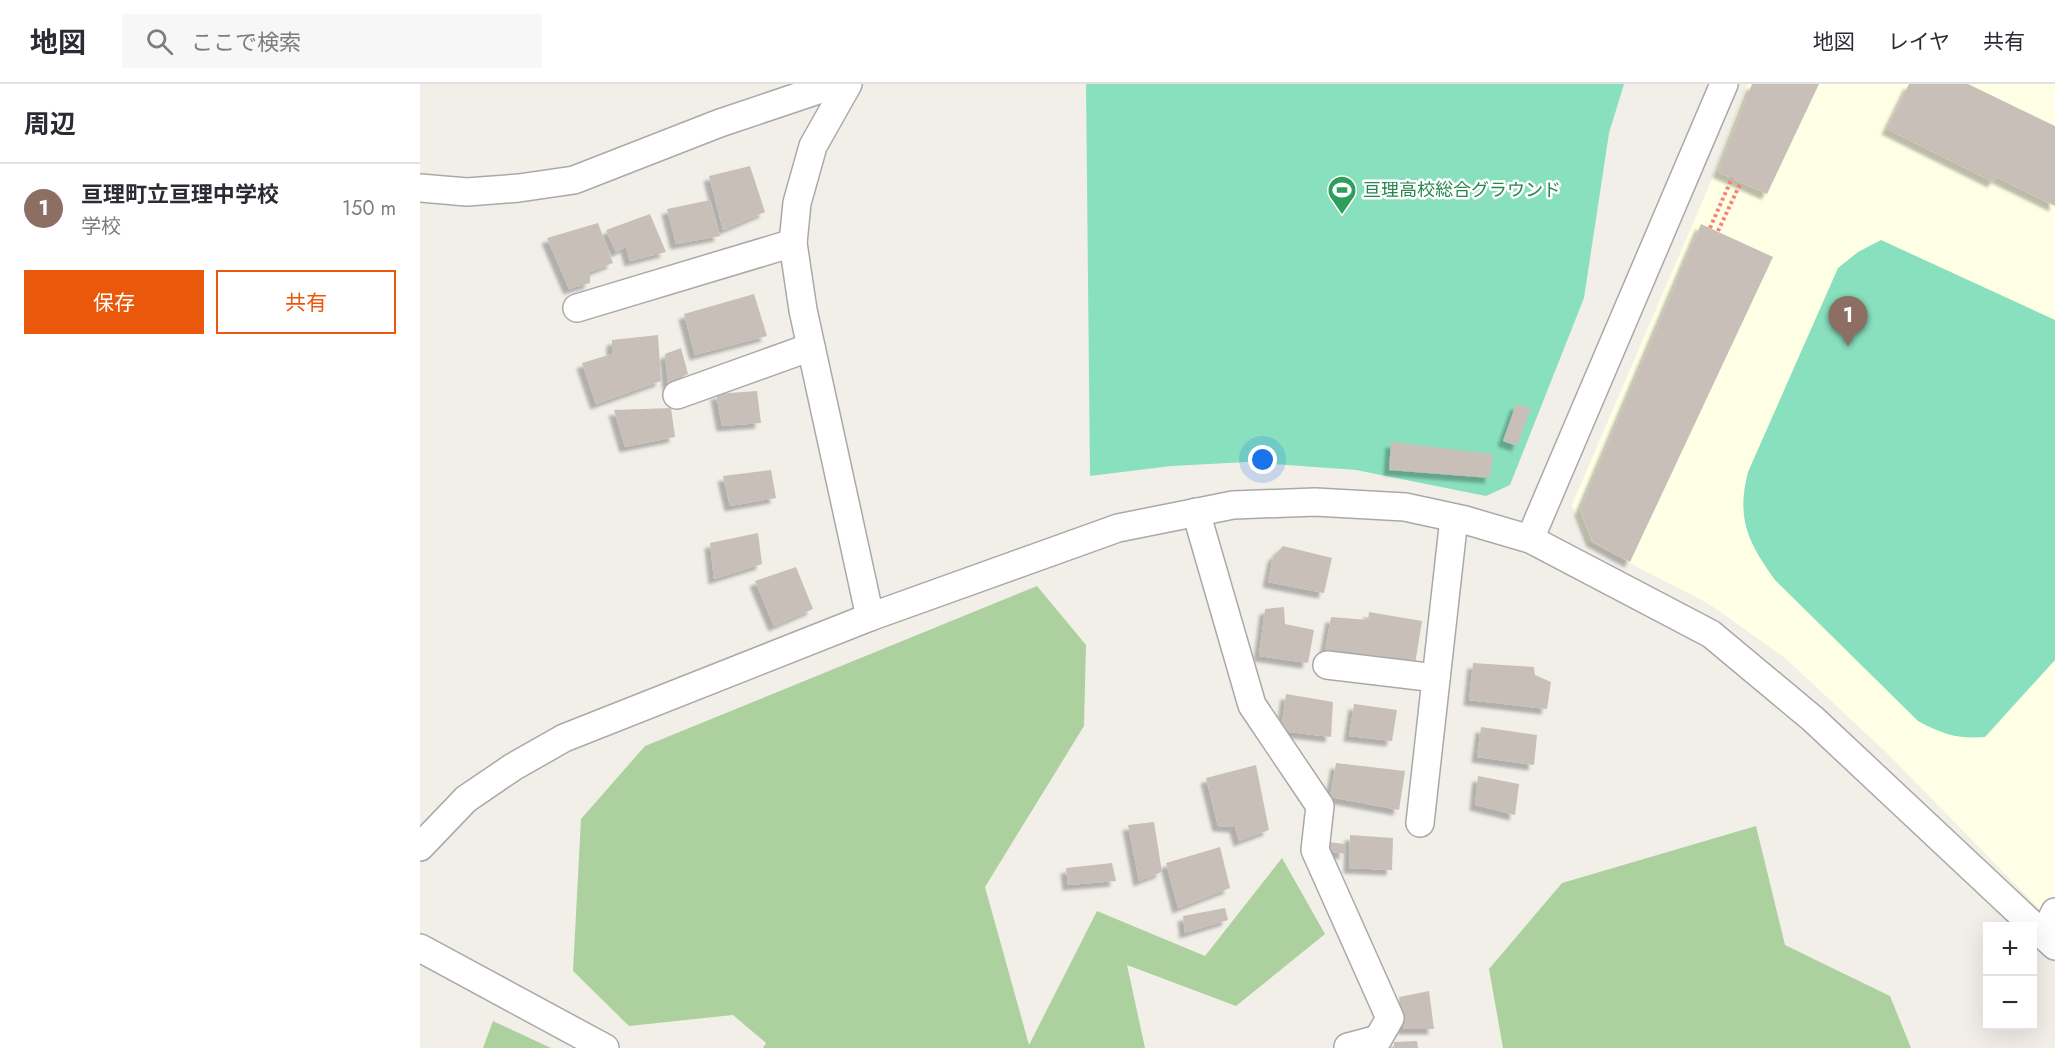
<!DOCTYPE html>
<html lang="ja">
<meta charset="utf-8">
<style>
:root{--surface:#fff;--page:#f7f7f7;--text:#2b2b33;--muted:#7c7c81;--line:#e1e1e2;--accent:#ea580c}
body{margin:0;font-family:Jost,"Noto Sans JP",sans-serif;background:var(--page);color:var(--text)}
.controls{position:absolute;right:18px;bottom:18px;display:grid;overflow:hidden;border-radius:0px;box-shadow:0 6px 24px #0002}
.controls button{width:54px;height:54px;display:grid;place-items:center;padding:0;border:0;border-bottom:2px solid var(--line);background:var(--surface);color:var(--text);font:30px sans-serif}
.you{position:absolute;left:843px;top:376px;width:21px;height:21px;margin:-15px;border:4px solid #fff;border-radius:50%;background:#1a73e8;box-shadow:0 0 0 9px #1a73e833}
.badge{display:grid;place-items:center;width:39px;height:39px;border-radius:50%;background:var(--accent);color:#fff;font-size:20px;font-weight:700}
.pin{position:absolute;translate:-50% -50px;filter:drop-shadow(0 2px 3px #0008)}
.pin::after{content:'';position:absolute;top:32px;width:21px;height:18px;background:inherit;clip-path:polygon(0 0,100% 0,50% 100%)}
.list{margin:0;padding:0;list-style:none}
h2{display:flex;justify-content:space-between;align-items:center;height:78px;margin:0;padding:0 24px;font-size:26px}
h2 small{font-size:20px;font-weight:400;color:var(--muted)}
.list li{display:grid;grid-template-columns:39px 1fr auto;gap:18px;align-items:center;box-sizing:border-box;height:90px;padding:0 24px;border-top:2px solid var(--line)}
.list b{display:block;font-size:22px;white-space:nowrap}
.list p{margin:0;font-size:20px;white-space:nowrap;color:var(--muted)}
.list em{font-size:20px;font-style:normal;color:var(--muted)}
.actions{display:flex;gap:12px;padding:18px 24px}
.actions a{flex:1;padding:14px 0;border:2px solid var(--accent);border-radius:0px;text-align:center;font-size:21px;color:var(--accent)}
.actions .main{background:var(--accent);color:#fff}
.icon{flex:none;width:33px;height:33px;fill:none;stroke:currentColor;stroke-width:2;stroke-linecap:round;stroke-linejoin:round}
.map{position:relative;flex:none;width:1635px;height:964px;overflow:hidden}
header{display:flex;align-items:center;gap:36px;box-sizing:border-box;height:84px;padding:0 30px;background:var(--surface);border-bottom:2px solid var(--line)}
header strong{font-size:28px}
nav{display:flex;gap:33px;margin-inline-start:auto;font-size:21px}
.search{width:420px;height:54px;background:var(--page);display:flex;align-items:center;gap:15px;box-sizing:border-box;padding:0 21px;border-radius:0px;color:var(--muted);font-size:22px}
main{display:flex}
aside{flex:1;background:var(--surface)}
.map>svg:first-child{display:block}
</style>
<header>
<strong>地図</strong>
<div class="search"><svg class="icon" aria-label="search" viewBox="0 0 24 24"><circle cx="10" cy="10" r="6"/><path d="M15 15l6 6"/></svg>ここで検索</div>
<nav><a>地図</a><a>レイヤ</a><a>共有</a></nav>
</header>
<main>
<aside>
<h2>周辺<small></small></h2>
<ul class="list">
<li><span class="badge" style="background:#8d6e63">1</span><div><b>亘理町立亘理中学校</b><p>学校</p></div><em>150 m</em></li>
</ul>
<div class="actions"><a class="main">保存</a><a>共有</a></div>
</aside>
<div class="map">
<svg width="1635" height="964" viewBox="0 0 1635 964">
<defs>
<filter id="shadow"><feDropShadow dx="-5.5" dy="5.5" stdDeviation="1.5" flood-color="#0004"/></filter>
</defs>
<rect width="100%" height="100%" fill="#f2efe9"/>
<!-- education -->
<polygon fill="#ffffe5" points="1327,0 1635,0 1635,841 1469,671 1365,574 1289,520 1167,457 1152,421 1289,102"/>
<!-- forest -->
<g fill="#add19e">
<polygon points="617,502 666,561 664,642 565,803 609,961 677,827 785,872 862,774 905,850 816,922 707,881 725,964 343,964 346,959 313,931 209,942 153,887 161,735 225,662"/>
<polygon points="1336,742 1365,861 1470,912 1491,964 1083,964 1069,885 1142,799"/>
<polygon points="73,937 131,964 63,964"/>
</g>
<!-- pitch -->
<g fill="#88e0be">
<polygon points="666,0 1204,0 1189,49 1164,214 1090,401 1066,412 936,386 827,378 751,382 670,392"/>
<path d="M1461,156L1635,236V576L1565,653C1537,655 1522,650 1498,637L1355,496C1328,459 1316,434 1328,388L1418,184L1438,168Z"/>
</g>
<!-- building -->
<g fill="#c7bfb8" filter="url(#shadow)">
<polygon points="1332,0 1399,0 1347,110 1298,88"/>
<polygon points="1489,0 1548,0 1635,42 1635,122 1576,93 1573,98 1467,45"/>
<polygon points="330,82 345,128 303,146 289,92"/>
<polygon points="290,116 300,152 256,160 247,125"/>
<polygon points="230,130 246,168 210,177 206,163 196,168 186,146"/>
<polygon points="178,139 193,179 170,188 170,199 149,205 127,154"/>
<polygon points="1281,140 1353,173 1210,478 1172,457 1160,426"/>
<polygon points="334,210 347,252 275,271 264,230"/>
<polygon points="238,251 241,297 176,320 162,279 192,270 192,256"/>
<polygon points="261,264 268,290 248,301 245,270"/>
<polygon points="337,307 341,339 302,342 296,310"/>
<polygon points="1096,320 1111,324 1097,362 1083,357"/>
<polygon points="251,324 255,353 205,363 194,326"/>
<polygon points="971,358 1073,370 1070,394 969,386"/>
<polygon points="351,386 356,414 310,422 303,392"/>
<polygon points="338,449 342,480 294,495 290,459"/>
<polygon points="863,462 912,474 904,509 848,498 853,473"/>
<polygon points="376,483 393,525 354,542 335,497"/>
<polygon points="864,523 865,540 894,546 888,579 839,572 845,525"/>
<polygon points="949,528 1002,537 995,580 904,572 911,533 948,536"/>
<polygon points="1053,579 1114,583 1115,591 1131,598 1127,625 1049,616"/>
<polygon points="866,610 913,618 911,653 861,647"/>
<polygon points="934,620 977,626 972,657 929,652"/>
<polygon points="1061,643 1117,651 1114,681 1057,673"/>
<polygon points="916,679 985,687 979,726 910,713"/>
<polygon points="836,681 849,746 819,757 815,743 798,742 786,694"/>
<polygon points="1058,692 1099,700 1095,731 1055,721"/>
<polygon points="734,738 742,788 719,797 708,741"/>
<polygon points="930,751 973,754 972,786 929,784"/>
<polygon points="908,758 925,760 925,770 908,767"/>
<polygon points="800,763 810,804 758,824 746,779"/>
<polygon points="692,779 696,797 648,801 646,784"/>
<polygon points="805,824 808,836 765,849 763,832"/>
<polygon points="1009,907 1014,945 984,945 979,913"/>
<polygon points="997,957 998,964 974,964 974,958"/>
</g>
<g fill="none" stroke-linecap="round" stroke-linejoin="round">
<!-- minor casing -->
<g stroke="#a9a9a9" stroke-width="30">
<g id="minor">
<polyline points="428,0 393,62 377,119 373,159 383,226 450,533"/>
<polyline points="0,104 47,108 99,104 154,96 300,39 416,0"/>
<polyline points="157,224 373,159"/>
<polyline points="257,311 391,263"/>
<polyline points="776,428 832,621 900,722 895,766 970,934 958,955 928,963"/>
<polyline points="1110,455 1304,0"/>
<polyline points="907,581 1016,594"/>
<polyline points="1000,739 1034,434"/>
<polyline points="0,763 46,715 93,683 144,654 450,533 698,444 813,421 895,418 985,423 1045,436 1110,455 1291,550 1393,635 1635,862"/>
<polyline points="1624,850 1635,828"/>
<polyline points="0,864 185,964"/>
</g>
</g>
<!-- path -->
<g stroke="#fa8072" stroke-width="4" stroke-dasharray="3 3" stroke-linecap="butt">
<polyline points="1290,144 1312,94"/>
<polyline points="1298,147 1321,98"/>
</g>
<!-- minor -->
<use href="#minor" stroke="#fff" stroke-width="27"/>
</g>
<!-- icons -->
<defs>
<g id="stadium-pin" transform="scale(1.5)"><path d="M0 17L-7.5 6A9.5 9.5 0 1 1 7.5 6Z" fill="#2e9e5b" stroke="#fff"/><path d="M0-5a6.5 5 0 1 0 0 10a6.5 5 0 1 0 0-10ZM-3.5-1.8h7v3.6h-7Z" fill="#fff"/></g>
</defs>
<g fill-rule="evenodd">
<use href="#stadium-pin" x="922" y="106"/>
</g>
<g text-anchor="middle" stroke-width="5" stroke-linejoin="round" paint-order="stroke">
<!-- leisure labels -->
<g font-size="18" fill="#27864d" stroke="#fff" text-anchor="start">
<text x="943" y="112">亘理高校総合グラウンド</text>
</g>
</g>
</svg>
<div class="controls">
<button>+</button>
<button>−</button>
</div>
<div class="you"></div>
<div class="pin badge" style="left:1428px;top:262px;background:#8d6e63">1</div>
</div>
</main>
